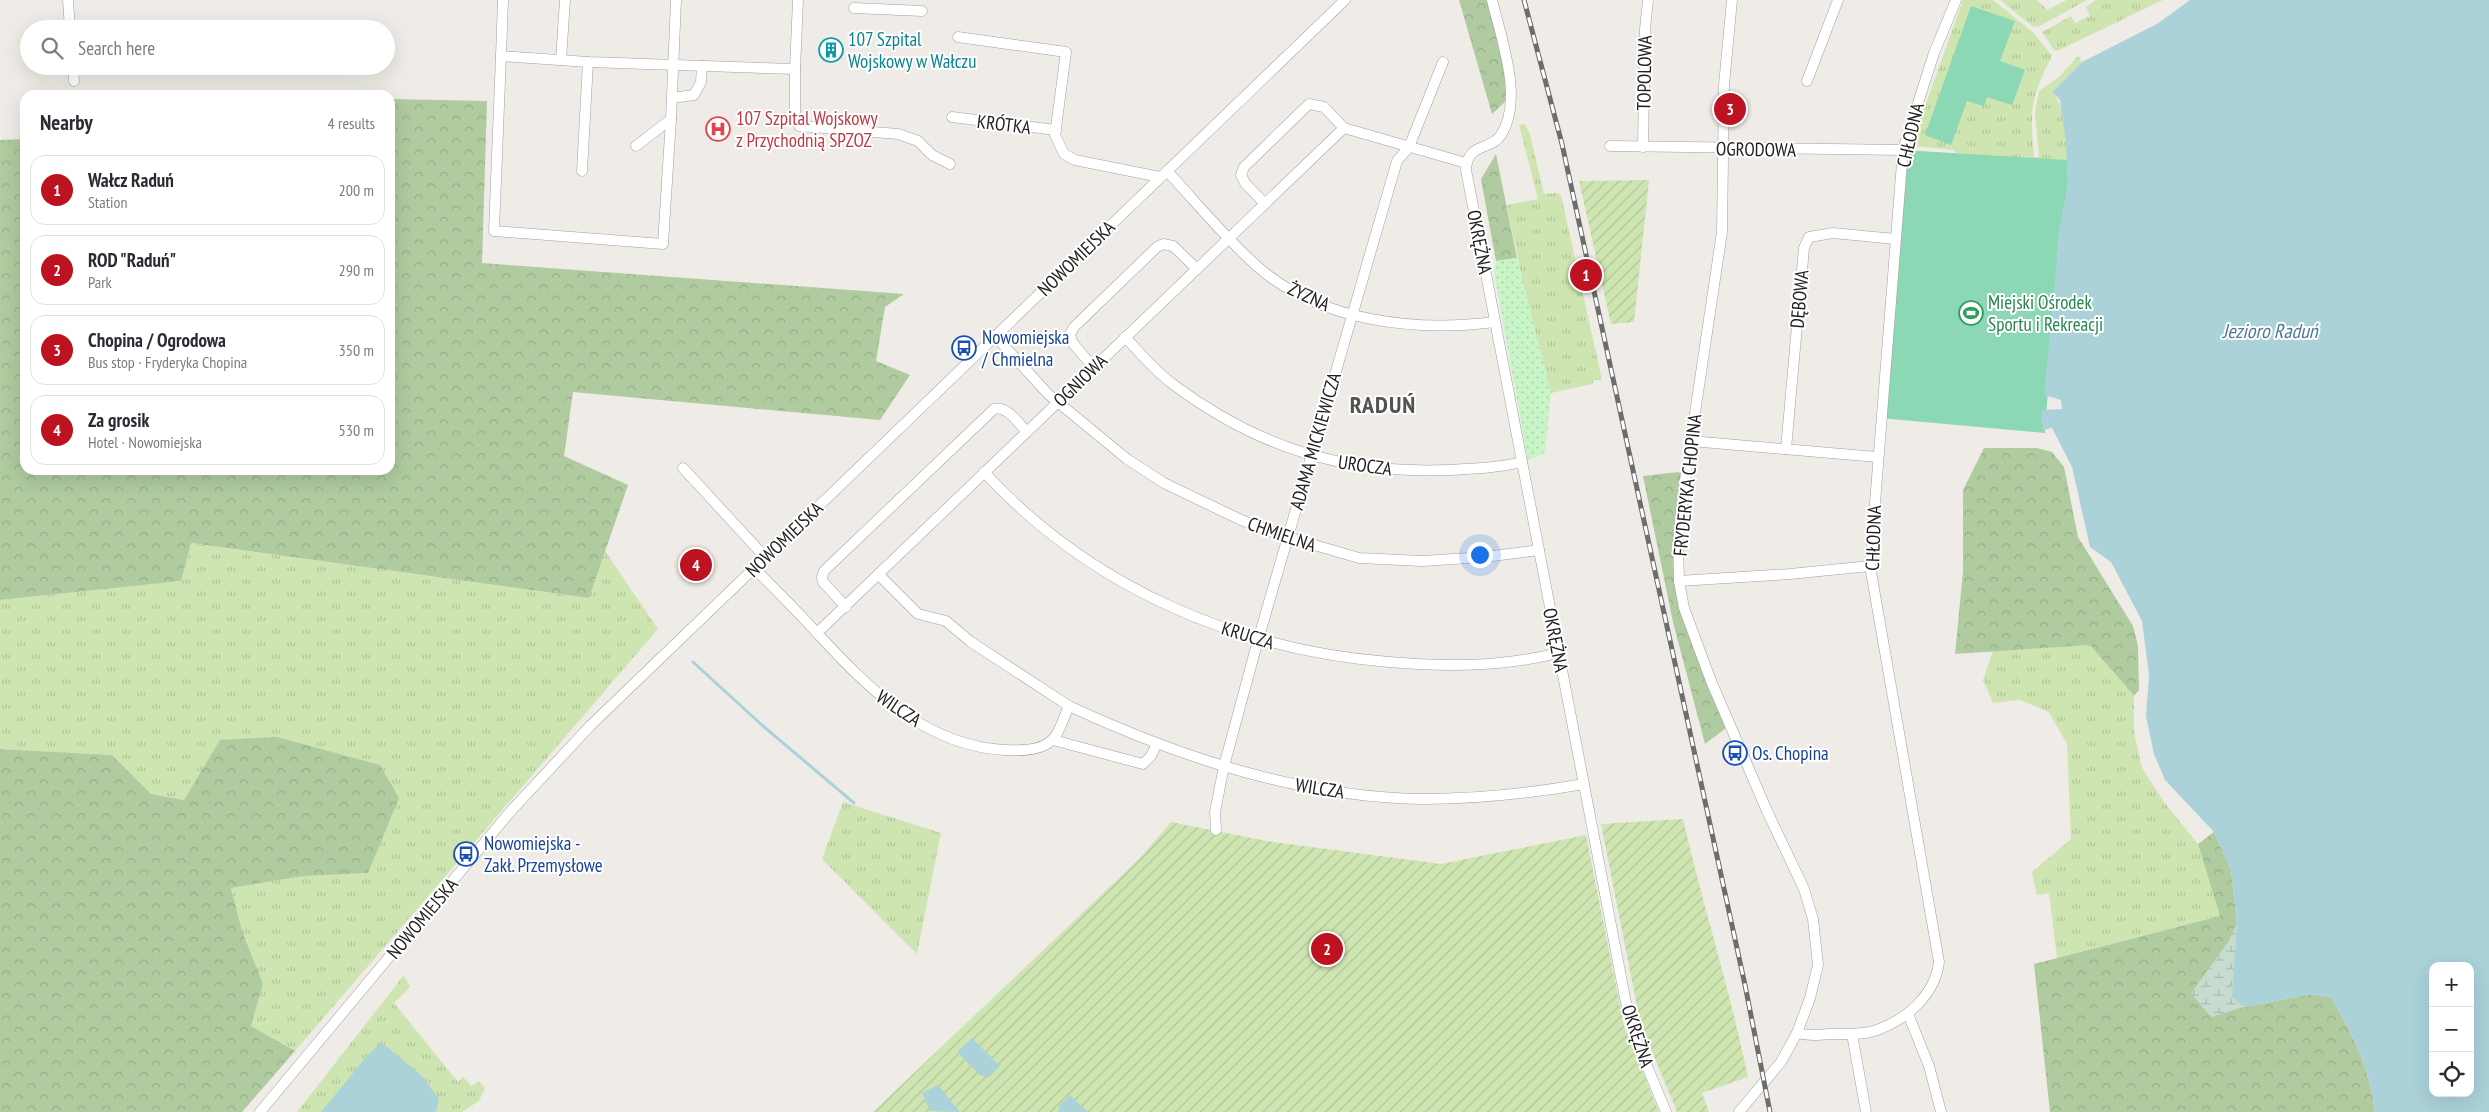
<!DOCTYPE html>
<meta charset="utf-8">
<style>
:root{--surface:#fff;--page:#f2f2f3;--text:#2b2b33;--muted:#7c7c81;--line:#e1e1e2;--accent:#bd1220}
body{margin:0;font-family:"PT Sans Narrow",sans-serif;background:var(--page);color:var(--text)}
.controls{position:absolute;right:15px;bottom:15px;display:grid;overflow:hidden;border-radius:10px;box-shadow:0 5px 20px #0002}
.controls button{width:45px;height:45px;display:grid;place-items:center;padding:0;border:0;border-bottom:1px solid var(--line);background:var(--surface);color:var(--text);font:25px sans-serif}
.you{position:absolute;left:1479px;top:554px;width:18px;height:18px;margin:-12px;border:4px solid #fff;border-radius:50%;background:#1a73e8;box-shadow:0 0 0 8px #1a73e833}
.badge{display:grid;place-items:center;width:32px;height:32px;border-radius:50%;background:var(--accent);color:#fff;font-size:16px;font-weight:700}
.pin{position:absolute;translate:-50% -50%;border:2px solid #fff;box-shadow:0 1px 5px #0006}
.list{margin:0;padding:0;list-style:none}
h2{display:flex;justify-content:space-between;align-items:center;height:65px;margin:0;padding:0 20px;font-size:21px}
h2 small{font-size:16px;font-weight:400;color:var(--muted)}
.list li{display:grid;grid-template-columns:32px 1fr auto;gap:15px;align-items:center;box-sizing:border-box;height:70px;margin:0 10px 10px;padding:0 10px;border:1px solid var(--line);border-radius:15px}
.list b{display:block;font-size:19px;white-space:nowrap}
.list p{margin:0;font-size:16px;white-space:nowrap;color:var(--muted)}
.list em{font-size:16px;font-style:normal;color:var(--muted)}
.icon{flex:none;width:28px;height:28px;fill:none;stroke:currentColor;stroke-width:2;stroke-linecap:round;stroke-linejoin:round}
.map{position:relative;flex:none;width:2489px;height:1112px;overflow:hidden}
.search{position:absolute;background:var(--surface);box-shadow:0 5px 20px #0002;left:20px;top:20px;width:375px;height:55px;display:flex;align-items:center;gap:12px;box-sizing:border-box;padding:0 18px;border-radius:28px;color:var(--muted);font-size:19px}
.panel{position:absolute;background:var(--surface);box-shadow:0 5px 20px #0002;left:20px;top:90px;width:375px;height:385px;border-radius:15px}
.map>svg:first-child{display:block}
</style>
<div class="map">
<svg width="2489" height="1112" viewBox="0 0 2489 1112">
<defs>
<pattern id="grass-tufts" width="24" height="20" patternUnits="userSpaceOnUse" patternTransform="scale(1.25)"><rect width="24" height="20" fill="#cfe5b1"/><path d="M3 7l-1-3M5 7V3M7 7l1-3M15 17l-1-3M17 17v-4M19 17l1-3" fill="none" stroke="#b1c498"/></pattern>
<pattern id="forest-crowns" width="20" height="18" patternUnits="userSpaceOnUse" patternTransform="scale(1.25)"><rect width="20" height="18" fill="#afcb9f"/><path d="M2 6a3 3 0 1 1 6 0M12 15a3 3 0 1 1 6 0" fill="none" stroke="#96ae88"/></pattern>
<pattern id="wetland-marsh" width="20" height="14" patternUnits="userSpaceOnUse" patternTransform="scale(1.25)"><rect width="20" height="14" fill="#c5dccf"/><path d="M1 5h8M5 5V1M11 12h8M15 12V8" fill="none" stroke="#a9bcb1"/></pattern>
<pattern id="park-dots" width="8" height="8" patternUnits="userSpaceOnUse" patternTransform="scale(1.25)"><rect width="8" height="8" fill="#c8f5c8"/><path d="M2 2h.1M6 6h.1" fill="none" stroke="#abd2ab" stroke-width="1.8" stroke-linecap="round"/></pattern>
<pattern id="garden-furrows" width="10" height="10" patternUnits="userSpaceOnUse" patternTransform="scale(1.25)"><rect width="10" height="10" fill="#cfe5b1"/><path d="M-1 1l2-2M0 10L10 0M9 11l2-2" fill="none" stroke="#b1c498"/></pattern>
</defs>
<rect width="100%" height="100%" fill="#efece7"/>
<!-- grass -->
<g fill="url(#grass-tufts)">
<path d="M1963,0H1993L2035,34L2052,56C2030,99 2030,109 2034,157H2039L2035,112L2039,91L2059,77L2078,56L2082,62L2052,92C2069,110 2067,155 2068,179L1974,218L1978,155L1956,153L1954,150L1915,146L1914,137Z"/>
<polygon points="2000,0 2037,0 2047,10 2067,0 2087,0 2038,27 2032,26"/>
<polygon points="2096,0 2163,0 2057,51 2054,50 2042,32 2071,16 2075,23 2090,16 2086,7"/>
<polygon points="1525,124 1530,134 1544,194 1556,193 1561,195 1602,380 1593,380 1593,384 1551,393 1529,313 1507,205 1538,199 1519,125"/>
<polygon points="190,543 589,598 605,551 658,629 295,1051 251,1026 263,984 242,931 231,888 304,876 368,873 184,800 151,794 112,755 0,749 0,600 181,581"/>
<polygon points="2090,645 2134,696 2134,732 2142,768 2164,802 2198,844 2220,916 2057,958 2049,893 2037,895 2032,872 2071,839 2067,744 2049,712 2020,700 1993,703 1983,680 1993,651"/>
<polygon points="843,802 941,833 917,954 822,859"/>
<polygon points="404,975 410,987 394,1003 458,1082 463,1077 472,1086 479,1081 485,1088 479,1101 462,1112 297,1112"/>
</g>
<!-- forest -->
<g fill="url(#forest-crowns)">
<polygon points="1459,0 1488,0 1510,97 1492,114"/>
<polygon points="390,99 487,101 482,263 904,294 885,307 876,361 910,375 880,420 573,392 564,456 628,485 589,598 191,543 181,581 0,600 0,140 25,139 25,470 390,470"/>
<polygon points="1496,154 1517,258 1496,261 1481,179"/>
<polygon points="1984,448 2037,448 2052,452 2064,467 2078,537 2133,626 2138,646 2139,690 2134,696 2090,645 1955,654 1963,571 1963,490"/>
<polygon points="1679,472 1685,480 1679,581 1730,725 1705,744 1673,622 1643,476"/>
<polygon points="277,737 380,765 399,798 368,873 304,876 231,888 242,931 263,984 251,1026 295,1051 242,1112 0,1112 0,749 112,755 151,794 184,800 220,740"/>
<path d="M2214,832L2231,870L2237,923L2232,997L2244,1007L2311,994L2331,997C2353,1034 2370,1069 2375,1112H2050L2034,964L2220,916L2198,844Z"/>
</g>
<!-- wetland -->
<polygon fill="url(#wetland-marsh)" points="2237,923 2232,997 2244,1007 2211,1017 2191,993 2228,942"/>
<!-- park -->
<polygon fill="url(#park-dots)" points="1517,258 1551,393 1545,453 1528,460 1494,272 1496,261"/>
<!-- garden -->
<g fill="url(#garden-furrows)">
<polygon points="1649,180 1634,322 1611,324 1579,181"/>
<path d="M1683,819C1703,906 1730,990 1748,1077L1702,1093L1709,1112H1677L1640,1022L1601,824Z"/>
<polygon points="1171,822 1267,841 1441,864 1586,835 1624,1026 1659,1112 873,1112 1139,859"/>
</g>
<!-- pitch -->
<g fill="#8cd7b4">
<polygon points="1971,6 2015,21 2000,61 2025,70 2012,105 1987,97 1984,106 1967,101 1951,145 1925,135"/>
<polygon points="1903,150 2067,160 2068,184 2058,249 2045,433 1880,418"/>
</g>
<!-- water -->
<g fill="#abd2d9" fill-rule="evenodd">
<path d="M2190,0H2489V1112H2375C2370,1069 2353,1033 2331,997L2311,994L2244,1007L2232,997L2237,923L2231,870L2214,832L2165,780L2154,754L2146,716L2149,675L2142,621L2111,562L2090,547L2072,467L2052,428L2043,430L2041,420L2042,410L2062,409L2061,400L2044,395L2058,249L2057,240L2068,184L2066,143L2060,100L2052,92L2082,62L2157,24ZM2433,966H2470V1093H2433Z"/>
<polygon points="972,1038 1000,1066 989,1077 981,1076 960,1055 958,1051"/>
<polygon points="381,1042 422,1076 439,1099 436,1112 321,1112 367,1056"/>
<polygon points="938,1085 960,1112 930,1111 922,1093"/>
<polygon points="1070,1095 1088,1112 1058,1112 1060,1105"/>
</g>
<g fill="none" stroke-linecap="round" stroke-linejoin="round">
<!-- stream -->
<polyline stroke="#abd2d9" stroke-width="3" points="693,662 763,726 854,803"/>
<!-- minor casing -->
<g stroke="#a0a0a0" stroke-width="11">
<g id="minor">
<polyline points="68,0 70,29"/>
<polyline points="503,0 501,56 588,62 795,69 795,116 799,126 898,134 918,141 932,155 950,164"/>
<path d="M1492,0C1501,38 1524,100 1501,135C1491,151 1467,142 1466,170L1625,998L1637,1042L1666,1112"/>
<polyline points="1732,0 1724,85 1722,232 1685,480 1678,540 1679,581 1684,608 1711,681 1767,811 1804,889 1813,919 1818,965 1810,998 1797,1033 1781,1062 1739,1112"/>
<polyline points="854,8 922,11"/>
<polyline points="958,37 1066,52 1055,135 1064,154 1075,160 1160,177"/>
<polyline points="501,56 494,231 663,244 671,119"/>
<polyline points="561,60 565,0"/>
<polyline points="73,66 74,81"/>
<polyline points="795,69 798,0"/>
<polyline points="1807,81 1838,0"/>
<polyline points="672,98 694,95 701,82 702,66"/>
<polyline points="952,117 1056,130"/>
<polyline points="1344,128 1466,163"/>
<polyline points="636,146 671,119 676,0"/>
<polyline points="1610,146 1903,150"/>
<polyline points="1643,147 1645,29 1648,0"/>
<polyline points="582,171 588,62"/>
<path d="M1167,171C1197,203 1225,238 1258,267C1321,322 1416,332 1495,322"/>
<polyline points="1265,204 1245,183 1241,175 1244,167 1309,104 1324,107 1344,128"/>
<polyline points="995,336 1048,394 1127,459 1164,483 1241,520 1287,537 1359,558 1422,561 1485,557 1539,550"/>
<path d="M1125,337C1141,354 1156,372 1174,385C1257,447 1343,474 1447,470C1471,469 1498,468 1522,462"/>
<polyline points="1093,367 1072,342 1070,334 1074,327 1157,247 1163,244 1173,246 1197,269"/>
<polyline points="1691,441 1877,457"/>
<polyline points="1786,449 1804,248 1809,237 1833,233 1895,239"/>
<polyline points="683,468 765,557"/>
<path d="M984,472C1090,587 1236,650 1389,662C1446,667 1502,667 1558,653"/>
<path d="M754,568C775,589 797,611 817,633C868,688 925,746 1005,750C1020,751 1041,751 1052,740C1060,733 1064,716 1069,706L971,642L946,621L918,614L878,574"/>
<polyline points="1679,581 1790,574 1870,566"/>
<path d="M846,607L823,582L822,577L824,571L994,409C1007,405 1019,424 1027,432"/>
<polyline points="817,633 1344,128"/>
<path d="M1069,706C1179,757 1299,797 1422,799C1475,799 1532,793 1584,784"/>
<polyline points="1053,740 1143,764 1151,756 1157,743"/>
<polyline points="1216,830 1215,812 1224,766 1258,640 1397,161 1409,147 1443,62"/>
<polyline points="1908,1014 1929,1066 1941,1112"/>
<path d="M1797,1033C1808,1036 1819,1035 1831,1034C1846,1034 1863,1035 1877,1030C1907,1019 1935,995 1939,962L1870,566L1903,150L1934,53L1956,0"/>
<polyline points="1852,1034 1866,1112"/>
<polyline points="260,1112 510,812 590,726 1345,0"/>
</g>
</g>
<!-- minor -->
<use href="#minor" stroke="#fff" stroke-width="10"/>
<!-- rail casing -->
<g stroke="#6d6d6d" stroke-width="5">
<polyline id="rail" points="1524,0 1562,144 1745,985 1770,1112"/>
</g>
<!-- rail -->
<use href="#rail" stroke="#fff" stroke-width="3" stroke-dasharray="9" stroke-linecap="butt"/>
</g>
<!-- icons -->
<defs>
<g id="building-ring" transform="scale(1.25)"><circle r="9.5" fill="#fff" stroke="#0f9aa8" stroke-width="1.5"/><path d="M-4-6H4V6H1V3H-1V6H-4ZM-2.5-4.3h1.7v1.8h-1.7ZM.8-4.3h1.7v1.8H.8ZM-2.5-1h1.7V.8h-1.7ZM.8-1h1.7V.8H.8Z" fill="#0f9aa8"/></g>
<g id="hospital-ring" transform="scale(1.25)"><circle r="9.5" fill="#fff" stroke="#e0444e" stroke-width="1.5"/><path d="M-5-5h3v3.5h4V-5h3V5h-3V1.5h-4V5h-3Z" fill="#e0444e"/></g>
<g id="stadium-ring" transform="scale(1.25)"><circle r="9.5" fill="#fff" stroke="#2e9e5b" stroke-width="1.5"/><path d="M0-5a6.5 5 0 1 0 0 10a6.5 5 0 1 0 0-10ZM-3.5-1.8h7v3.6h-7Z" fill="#2e9e5b"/></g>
<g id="bus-ring" transform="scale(1.25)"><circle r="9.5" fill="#fff" stroke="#1a4fb4" stroke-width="1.5"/><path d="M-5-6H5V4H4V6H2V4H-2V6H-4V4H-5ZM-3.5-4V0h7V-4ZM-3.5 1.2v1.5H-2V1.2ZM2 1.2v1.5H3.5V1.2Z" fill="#1a4fb4"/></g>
</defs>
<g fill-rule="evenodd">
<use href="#building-ring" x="831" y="50"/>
<use href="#hospital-ring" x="718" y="129"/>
<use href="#stadium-ring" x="1971" y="313"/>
<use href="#bus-ring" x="964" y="348"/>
<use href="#bus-ring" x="1735" y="753"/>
<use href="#bus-ring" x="466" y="854"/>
</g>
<g text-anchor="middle" stroke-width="4" stroke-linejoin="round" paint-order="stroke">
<!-- culture labels -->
<g font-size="19" fill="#0d838f" stroke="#fff" text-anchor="start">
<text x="848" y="46">107 Szpital<tspan x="848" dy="22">Wojskowy w Wałczu</tspan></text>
</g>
<!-- street labels -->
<g font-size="19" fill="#1f1f1f" stroke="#fff">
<text transform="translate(1644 73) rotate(-89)" y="7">TOPOLOWA</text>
<text transform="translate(1004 124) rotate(7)" y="7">KRÓTKA</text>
<text transform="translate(1910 135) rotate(-77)" y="7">CHŁODNA</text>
<text transform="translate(1756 149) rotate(1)" y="7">OGRODOWA</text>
<text transform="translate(1480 242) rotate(79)" y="7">OKRĘŻNA</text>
<text transform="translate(1076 258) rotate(-44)" y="7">NOWOMIEJSKA</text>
<text transform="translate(1309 296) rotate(25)" y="7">ŻYZNA</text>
<text transform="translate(1799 299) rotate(-85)" y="7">DĘBOWA</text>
<text transform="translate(1080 380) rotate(-44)" y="7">OGNIOWA</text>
<text transform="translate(1315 441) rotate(-74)" y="7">ADAMA MICKIEWICZA</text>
<text transform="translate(1365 465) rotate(8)" y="7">UROCZA</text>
<text transform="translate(1687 485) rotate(-84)" y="7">FRYDERYKA CHOPINA</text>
<text transform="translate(1282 534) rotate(19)" y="7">CHMIELNA</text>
<text transform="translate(1873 538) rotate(-88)" y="7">CHŁODNA</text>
<text transform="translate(784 539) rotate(-44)" y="7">NOWOMIEJSKA</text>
<text transform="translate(1248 635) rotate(17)" y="7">KRUCZA</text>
<text transform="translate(1556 640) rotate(79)" y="7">OKRĘŻNA</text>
<text transform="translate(899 708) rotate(34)" y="7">WILCZA</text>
<text transform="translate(1320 788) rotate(9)" y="7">WILCZA</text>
<text transform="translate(422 918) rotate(-50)" y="7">NOWOMIEJSKA</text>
<text transform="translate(1638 1036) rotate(72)" y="7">OKRĘŻNA</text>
</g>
<!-- health labels -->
<g font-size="19" fill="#be3a42" stroke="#fff" text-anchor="start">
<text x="736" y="125">107 Szpital Wojskowy<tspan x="736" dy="22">z Przychodnią SPZOZ</tspan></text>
</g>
<!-- leisure labels -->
<g font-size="19" fill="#27864d" stroke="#fff" text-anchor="start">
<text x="1988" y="309">Miejski Ośrodek<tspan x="1988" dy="22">Sportu i Rekreacji</tspan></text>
</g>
<!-- transit labels -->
<g font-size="19" fill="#164399" stroke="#fff" text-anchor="start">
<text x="982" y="344">Nowomiejska<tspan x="982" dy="22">/ Chmielna</tspan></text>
<text x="1752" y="760">Os. Chopina</text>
<text x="484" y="850">Nowomiejska -<tspan x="484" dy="22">Zakł. Przemysłowe</tspan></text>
</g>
<!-- water labels -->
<g font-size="20" font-style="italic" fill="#4d7898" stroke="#fff">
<text x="2270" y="338">Jezioro Raduń</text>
</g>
<!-- district labels -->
<g font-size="24" font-weight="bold" letter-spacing="1" fill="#525252" stroke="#fff">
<text x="1383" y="413">RADUŃ</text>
</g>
</g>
</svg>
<div class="controls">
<button>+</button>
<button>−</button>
<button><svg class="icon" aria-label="locate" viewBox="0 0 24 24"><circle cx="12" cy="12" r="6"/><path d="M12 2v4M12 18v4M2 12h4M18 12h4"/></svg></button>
</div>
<div class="you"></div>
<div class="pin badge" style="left:1586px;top:275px">1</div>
<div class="pin badge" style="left:1327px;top:949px">2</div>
<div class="pin badge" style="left:1730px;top:109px">3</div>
<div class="pin badge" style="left:696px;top:565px">4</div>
<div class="search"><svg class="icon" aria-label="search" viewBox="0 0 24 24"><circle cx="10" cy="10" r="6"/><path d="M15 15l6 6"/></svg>Search here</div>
<section class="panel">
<h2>Nearby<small>4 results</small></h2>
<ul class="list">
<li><span class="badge">1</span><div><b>Wałcz Raduń</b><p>Station</p></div><em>200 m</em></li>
<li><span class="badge">2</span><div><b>ROD &quot;Raduń&quot;</b><p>Park</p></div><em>290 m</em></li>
<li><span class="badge">3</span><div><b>Chopina / Ogrodowa</b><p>Bus stop · Fryderyka Chopina</p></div><em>350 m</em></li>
<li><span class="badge">4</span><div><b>Za grosik</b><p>Hotel · Nowomiejska</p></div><em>530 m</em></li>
</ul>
</section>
</div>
